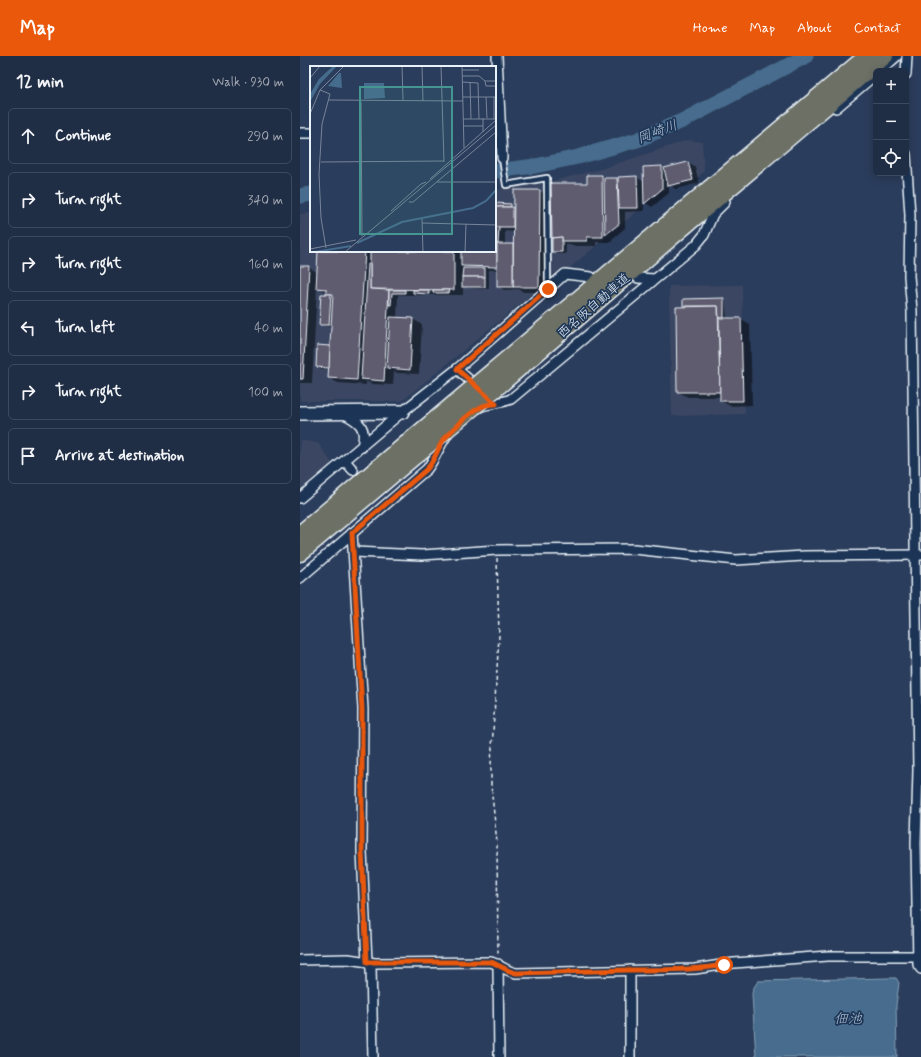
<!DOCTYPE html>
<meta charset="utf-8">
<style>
:root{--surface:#202e45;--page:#2d3a50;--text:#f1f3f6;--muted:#a2a8b3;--line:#3d4a5e;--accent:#ea580c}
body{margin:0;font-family:Mynerve,"Klee One",sans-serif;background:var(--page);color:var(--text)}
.controls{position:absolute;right:12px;top:12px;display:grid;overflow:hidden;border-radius:6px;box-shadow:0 2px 10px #0003}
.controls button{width:36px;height:36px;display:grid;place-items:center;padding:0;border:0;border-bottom:1px solid var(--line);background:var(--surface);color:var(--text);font:20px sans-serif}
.stop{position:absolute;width:12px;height:12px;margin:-9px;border:3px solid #ea580c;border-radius:50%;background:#fff}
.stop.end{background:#ea580c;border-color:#fff;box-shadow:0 1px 4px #0008}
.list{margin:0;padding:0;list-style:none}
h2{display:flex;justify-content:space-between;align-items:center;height:52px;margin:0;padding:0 16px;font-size:17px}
h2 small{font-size:13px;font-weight:400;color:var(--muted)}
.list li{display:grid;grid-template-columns:26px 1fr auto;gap:12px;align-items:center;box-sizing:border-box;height:56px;margin:0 8px 8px;padding:0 8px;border:1px solid var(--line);border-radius:6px}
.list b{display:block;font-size:15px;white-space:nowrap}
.list em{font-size:13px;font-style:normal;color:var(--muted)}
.icon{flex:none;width:22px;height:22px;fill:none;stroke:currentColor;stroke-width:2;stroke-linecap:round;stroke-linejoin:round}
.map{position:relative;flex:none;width:621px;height:1001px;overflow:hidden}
header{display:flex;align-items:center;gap:24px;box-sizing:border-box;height:56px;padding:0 20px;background:var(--accent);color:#fff}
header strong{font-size:19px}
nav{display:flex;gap:22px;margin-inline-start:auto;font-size:14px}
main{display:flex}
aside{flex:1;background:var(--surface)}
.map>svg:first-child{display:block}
</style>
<header>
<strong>Map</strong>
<nav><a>Home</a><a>Map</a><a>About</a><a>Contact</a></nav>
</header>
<main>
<aside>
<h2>12 min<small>Walk · 930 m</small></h2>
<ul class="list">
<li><svg class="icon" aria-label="ahead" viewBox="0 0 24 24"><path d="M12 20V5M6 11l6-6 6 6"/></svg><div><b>Continue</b></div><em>290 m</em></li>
<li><svg class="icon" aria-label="right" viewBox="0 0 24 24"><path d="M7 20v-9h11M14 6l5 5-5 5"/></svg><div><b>Turn right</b></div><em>340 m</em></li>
<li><svg class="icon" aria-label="right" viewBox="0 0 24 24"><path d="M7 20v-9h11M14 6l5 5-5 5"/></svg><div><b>Turn right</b></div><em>160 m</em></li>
<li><svg class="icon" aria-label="left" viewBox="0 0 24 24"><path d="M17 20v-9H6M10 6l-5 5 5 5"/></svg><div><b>Turn left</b></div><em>40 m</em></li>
<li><svg class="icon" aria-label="right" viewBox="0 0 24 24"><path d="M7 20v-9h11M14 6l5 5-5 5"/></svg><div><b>Turn right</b></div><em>100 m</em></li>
<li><svg class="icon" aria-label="arrive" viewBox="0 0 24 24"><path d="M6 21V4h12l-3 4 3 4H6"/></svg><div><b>Arrive at destination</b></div></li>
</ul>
</aside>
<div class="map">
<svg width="621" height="1001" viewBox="0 0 621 1001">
<rect width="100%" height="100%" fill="#2b3d5c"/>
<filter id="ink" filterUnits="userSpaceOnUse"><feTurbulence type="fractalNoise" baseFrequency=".025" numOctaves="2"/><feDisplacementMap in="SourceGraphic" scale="8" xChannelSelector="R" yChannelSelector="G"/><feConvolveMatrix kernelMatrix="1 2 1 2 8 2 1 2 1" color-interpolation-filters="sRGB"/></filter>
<g filter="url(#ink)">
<!-- built -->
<g fill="#3b4662">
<polygon points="388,84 402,86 404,115 392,128 364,133 267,214 270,217 255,219 102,345 0,345 0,158 11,157 11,195 195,195 195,134 241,128 301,113"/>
<polygon points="442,229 445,358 372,360 369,230"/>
<polygon points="0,384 18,387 32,407 0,433"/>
</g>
<!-- water -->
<polygon fill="#466c8d" stroke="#87a1b8" points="589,922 596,922 599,927 596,949 597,1001 456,1001 452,938 453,933 458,925"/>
<!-- shadow -->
<g fill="#0007" fill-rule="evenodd">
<polygon points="388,107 395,111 399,127 376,133 369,129 369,137 352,151 344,146 344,155 325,156 325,172 312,183 312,186 296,186 296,190 272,190 266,187 266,198 258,198 253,196 288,128 288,120 302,120 308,123 317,123 319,124 319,122 337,121 344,126 362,111 364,113"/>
<path d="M240,135L249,140L248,236H223L219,233L204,234L198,230V214H189V233L168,232L163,230V239H98L97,263H113L122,269L119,318L97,317L94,315L93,329L71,328L66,325V329L38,327L29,322L30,313H21L17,310L31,291L32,271L24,270L20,268L27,237L17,231L12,327H0V211H9L18,217L24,195H195V148L211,149L214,151ZM205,175L214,176V189H205Z"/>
<polygon points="424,243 425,244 427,263 441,263 450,268 452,349 430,350 421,345 421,341 388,341 378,336 384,244"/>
</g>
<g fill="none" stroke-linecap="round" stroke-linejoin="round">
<!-- river -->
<g stroke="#466c8d" stroke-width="15">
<polyline points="195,115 235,110 278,101 337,84 382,65 506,0"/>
<polyline points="0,140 11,138"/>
</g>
</g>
<!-- building -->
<g fill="#615c6f" stroke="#e8f1f8">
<polygon points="388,106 393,124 368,130 364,112"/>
<polygon points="362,110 362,133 344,148 343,111"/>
<polygon points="287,119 302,119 303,181 287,181 287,185 262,185 262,181 252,182 251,127 287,127"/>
<polygon points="337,120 338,152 319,152 318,121"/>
<polygon points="304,122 317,122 319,168 305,179"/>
<polygon points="214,134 240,134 239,231 213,231"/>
<polygon points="195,147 211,148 211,151 195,151"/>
<rect x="195" y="151" width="18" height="20"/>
<polygon points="195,171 199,171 198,188 195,188"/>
<polygon points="262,181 262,196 252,196 252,182"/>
<polygon points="195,188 197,188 197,211 161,210 161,195 195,195"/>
<rect x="197" y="188" width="16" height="43"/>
<polygon points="18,195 65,195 57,324 28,322 33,238 26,238 26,233 16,232"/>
<polygon points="70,195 154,195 154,234 70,233"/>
<polygon points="68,208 70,208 70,233 89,234 84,325 61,323"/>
<polygon points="0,210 9,210 3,323 0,323"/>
<polygon points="163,212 185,212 185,221 162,221"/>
<rect x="162" y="221" width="23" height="10"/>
<polygon points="89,234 105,234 105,237 92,237 91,249 89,249"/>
<polygon points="113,234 129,234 129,238 113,237"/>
<polygon points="133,234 150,234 149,237 133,237"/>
<polygon points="21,238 31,238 29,269 19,269"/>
<polygon points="424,242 424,262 419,262 418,250 383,250 383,243"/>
<polygon points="418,250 420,336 377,336 376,251"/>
<polygon points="90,261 113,262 110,314 87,312"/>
<polygon points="419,262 441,262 443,345 420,345"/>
<polygon points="17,289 30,290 29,312 16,311"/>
</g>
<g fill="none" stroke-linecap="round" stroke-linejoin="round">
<!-- lane casing -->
<g stroke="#e8f1f8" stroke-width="8">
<polyline id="lane" points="202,102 206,129 247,122 248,232"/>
</g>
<!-- street casing -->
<g stroke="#e8f1f8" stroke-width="12">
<g id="street">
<polyline points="197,0 202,102"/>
<polyline points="580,15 597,0"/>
<polyline points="606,18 607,0"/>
<polyline points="536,52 576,18"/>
<polyline points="0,77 11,77"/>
<polyline points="606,98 610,159 609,220 612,255 618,714 616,787 618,909 621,913"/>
<polyline points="338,222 354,223"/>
<polyline points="157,313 178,332"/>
<path d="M178,352C188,346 200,348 211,343L396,189L404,179L413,158L425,146"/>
<path d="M43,357C60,366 67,371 62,391"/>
<polyline points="45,405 53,414"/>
<polyline points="0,442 102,356 157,313 265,218 291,221"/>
<polyline points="52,477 63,653 62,795 67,906 71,911 73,1001"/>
<polyline points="54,496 122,499 197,494 334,493 436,504 504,500 621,499"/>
<path d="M0,522L127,413C135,403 139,390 147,379"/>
<path d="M0,904L48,903L75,907L191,906C200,909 206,915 216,917L395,913L434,907L528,900H618"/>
<polyline points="198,908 199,1001"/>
<polyline points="330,914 330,1001"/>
</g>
</g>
<!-- secondary casing -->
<g stroke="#e8f1f8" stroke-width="16">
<polyline id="secondary" points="0,357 102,356"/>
</g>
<!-- highway casing -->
<g stroke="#e8f1f8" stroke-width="19">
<g id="highway">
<polyline points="194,314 567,0"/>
<polyline points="202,327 380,174 585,0"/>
<polyline points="0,478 106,388"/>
<polyline points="0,497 116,399"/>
</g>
</g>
<!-- path -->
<polyline stroke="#e8f1f8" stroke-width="1.5" stroke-dasharray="4 3" stroke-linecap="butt" points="197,502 199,580 191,708 191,729 197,787 198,900"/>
<!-- lane -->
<use href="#lane" stroke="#1d3557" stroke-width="4.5"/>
<!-- street -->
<use href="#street" stroke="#1d3557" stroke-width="9"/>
<!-- secondary -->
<use href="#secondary" stroke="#1d3557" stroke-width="13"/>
<!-- highway -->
<use href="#highway" stroke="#6c7065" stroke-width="16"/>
<!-- highway-bridge casing -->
<g stroke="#e8f1f8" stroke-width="19" stroke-linecap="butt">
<g id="highway-bridge">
<polyline points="106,388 194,314"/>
<polyline points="116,399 202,327"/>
</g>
</g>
<!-- highway-bridge -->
<use href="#highway-bridge" stroke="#6c7065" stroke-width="16"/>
</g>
</g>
<g fill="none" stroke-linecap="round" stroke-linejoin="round" filter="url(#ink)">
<!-- route -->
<path stroke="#ea580c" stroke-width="5" d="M248,233L157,313L196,348C191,348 185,348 181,351C171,355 148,377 142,386C137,395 134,405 127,413L52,477L62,653V795L67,906H191C200,909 206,915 216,917C254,916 292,915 329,914C362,913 391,915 424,909"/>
</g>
<g text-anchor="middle" stroke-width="3.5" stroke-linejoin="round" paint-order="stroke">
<!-- street labels -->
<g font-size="13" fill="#e8f1f8" stroke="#1d3557">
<text transform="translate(293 249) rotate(-41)" y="5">西名阪自動車道</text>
</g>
<!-- water labels -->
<g font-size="14" font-style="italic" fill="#afc2d3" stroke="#1d3557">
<text transform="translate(357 75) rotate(-21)" y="5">岡崎川</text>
<text x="548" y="967">佃池</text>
</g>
</g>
<!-- overview -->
<g transform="translate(10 10)">
<rect width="186" height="186" fill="#2b3d5c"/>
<path d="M23,0H27L10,18L0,36V28L9,13ZM29,7H31L32,22L18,20ZM54,17H74L75,32L54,33Z" fill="#466c8d"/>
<path fill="none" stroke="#466c8d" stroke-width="2" d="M47,177L92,156L163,142L176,135L186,124M5,186L41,180"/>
<path fill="none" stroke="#77859a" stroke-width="1" d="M92,0L93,34M112,0L113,35M131,0L134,96M152,0L154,82M152,4H169M152,10H169L175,15H186M0,12L10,0M175,15L176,20H186M152,16L168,17L169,53M160,16L161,53M10,24L20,28L12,58L9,108L11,152L16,182M153,31H186M176,31L177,52M184,31V53M19,34L153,35M51,36L52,170M0,48L10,24L34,0M173,52V66M153,53H186M153,60H173M11,96L134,95M120,113L186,54M127,116H186M99,136H103L186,66M81,145L111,118L116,116M112,153L113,186M112,157L186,159M0,183L46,174M35,186L186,59M155,186L156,158"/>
<path fill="#459590" fill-opacity="0.15" stroke="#459590" stroke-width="2" d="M50,21H142V168H50Z"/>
<rect width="186" height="186" fill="none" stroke="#e8f1f8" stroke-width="2"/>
</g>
</svg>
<div class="controls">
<button>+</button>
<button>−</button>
<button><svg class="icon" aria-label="locate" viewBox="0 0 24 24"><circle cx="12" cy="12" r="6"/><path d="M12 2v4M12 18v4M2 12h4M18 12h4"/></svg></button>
</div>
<div class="stop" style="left:424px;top:909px"></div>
<div class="stop end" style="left:248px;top:233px"></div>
</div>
</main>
